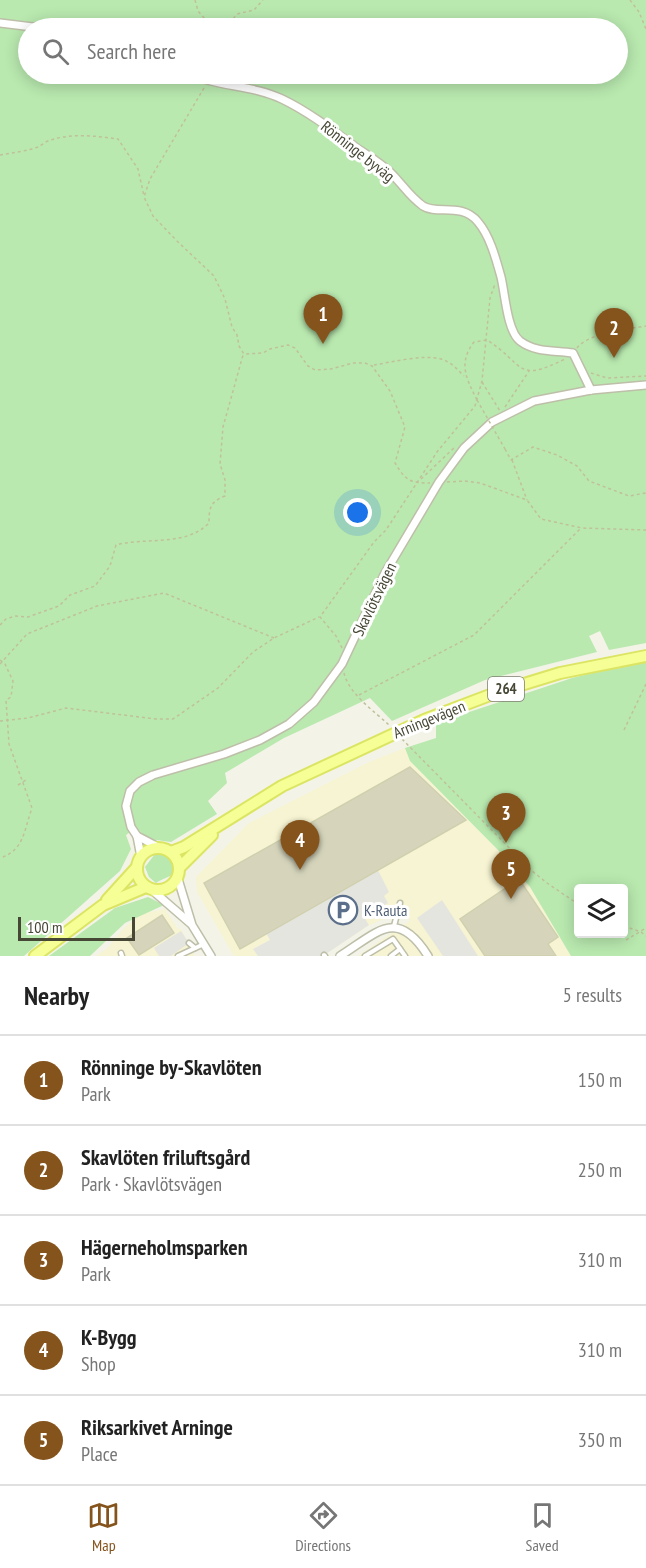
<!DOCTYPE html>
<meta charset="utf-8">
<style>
:root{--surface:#fff;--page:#f2f2f2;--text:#222;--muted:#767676;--line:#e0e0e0;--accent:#85541c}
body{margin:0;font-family:"PT Sans Narrow",sans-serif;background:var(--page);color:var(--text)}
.controls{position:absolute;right:18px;bottom:18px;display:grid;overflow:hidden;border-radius:6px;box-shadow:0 3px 15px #0003}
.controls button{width:54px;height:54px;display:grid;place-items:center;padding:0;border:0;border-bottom:2px solid var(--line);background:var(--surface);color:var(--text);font:30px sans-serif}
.scale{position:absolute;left:18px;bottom:15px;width:117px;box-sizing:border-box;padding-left:6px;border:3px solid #474736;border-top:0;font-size:16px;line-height:21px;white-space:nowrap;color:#474736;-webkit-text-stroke:4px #fff;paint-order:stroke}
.you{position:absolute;left:358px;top:513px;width:21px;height:21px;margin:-15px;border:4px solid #fff;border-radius:50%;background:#1a73e8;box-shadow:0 0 0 9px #1a73e833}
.badge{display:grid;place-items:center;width:39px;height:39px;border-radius:50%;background:var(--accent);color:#fff;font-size:20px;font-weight:700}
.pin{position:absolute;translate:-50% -50px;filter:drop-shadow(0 2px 3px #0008)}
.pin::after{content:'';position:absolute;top:32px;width:21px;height:18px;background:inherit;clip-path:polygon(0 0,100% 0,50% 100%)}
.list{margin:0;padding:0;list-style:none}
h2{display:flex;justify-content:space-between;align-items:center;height:78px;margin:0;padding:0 24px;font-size:26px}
h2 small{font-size:20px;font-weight:400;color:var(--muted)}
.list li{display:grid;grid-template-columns:39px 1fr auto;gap:18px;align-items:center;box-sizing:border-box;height:90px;padding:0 24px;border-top:2px solid var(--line)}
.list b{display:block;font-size:22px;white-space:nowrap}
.list p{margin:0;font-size:20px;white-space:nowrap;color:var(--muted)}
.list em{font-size:20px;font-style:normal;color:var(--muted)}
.icon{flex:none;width:33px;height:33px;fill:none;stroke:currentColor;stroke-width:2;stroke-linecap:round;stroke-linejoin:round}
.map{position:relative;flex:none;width:646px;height:956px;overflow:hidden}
.search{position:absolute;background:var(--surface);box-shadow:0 3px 15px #0003;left:18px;right:18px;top:18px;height:66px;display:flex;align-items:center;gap:15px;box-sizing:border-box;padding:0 21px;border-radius:33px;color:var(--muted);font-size:22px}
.sheet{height:528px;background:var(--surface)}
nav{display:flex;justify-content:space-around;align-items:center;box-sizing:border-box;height:84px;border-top:2px solid var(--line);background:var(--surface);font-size:16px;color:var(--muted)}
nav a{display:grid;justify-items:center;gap:3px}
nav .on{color:var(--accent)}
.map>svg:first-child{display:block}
</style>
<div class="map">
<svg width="646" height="956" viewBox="0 0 646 956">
<rect width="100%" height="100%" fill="#f3f4e7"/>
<!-- commercial -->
<g fill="#f6f4d2">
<polygon points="405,748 410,761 501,853 530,887 571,956 358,956 411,920 392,915 368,926 322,956 234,956 197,892 196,877 249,823 369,762"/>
<polygon points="149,908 152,912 165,909 178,929 181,929 195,956 96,956 108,948 125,927"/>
</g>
<!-- green -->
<g fill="#b9e9af" fill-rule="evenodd">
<path d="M0,0H646V643L609,650L600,631L589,636L597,652L485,680L392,721L370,698L284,738L225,773L227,783L208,801L217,814L171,842L149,839L136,828L126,835L131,849L120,871L24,956H0ZM28,28H618V74H28Z"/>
<path d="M646,662V956H571L530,887L501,853L410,761L405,748L436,738V723L572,678L633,663ZM578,888H624V933H578Z"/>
<path d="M161,853C168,855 180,864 174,873C172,876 160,880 156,883L149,877L145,867L155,854Z"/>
<polygon points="148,897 164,905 125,923 90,956 49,956 115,908"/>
</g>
<!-- parking -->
<g fill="#e5e5df">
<polygon points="378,870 389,892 384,896 388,903 364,917 369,925 323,956 258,956 253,949 270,940 266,933"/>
<polygon points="442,900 478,956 443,956 417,918"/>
<polygon points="181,931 189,943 171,956 159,956 154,948"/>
</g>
<!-- building -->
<g fill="#d6d5bc" stroke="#d0d0af" stroke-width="1.5">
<polygon points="410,767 466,820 240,949 204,883"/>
<polygon points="519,879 558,937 548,944 556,956 485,956 460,919"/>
<polygon points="162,915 174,933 139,955 127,938"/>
</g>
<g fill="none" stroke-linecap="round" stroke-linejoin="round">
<!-- service casing -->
<g stroke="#bebfa9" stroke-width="7">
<g id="service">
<polyline points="394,926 400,903"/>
<polyline points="189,943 195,948"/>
<polyline points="121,953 122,956"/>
<polyline points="324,955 325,956"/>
<polyline points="178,956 204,944"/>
<polyline points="365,956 393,939 405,956"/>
<polyline points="391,956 400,949"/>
</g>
</g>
<!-- minor casing -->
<g stroke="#bebfa9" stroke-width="10">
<g id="minor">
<polyline points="0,23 41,28"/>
<path d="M189,74C219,87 253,85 282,99C307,111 331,129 354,146C367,155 381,163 391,173C402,184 410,197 423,206C437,215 462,202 478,222C490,236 496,259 501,277C505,293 507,331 520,341C536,353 555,350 573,353L591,390"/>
<polyline points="137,836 160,848"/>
<polyline points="141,857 137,836 131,827 126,806 130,791 139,782 153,775 224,754 260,740 289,724 314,702 342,664 385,573 439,482 464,448 492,422 534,401 591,390 646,385"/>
<polyline points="178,879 192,925 211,956"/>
<polyline points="152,890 190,923"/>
<path d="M340,956C378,932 397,907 428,956"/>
</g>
</g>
<!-- primary casing -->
<g stroke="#dbe563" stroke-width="14">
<g id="primary">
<circle cx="158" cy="869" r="21"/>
<polyline points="171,852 184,847 282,786 424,720 498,692 560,673 646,656"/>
<polyline points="180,867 212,835"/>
<polyline points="107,900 137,867"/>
<polyline points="35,956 103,905 146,887"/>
</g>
</g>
<!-- path -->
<g stroke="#c0c19a" stroke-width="1.5" stroke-dasharray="3 3" stroke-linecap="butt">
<polyline points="195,0 198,11 213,28"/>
<polyline points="630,0 639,12 646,29"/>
<polyline points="226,28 237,14 254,10 263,0"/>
<path d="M204,88L150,179L144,197L153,216L177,241L214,276L225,299L232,327L237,335L239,346L244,354L263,353L270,349L288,345L295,348L308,366L315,370L331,369L353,363H365L372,366L390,391L405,427L395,463C406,481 410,483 430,483"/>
<path d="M0,155C13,153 26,151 38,147C42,145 46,141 51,140C72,133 97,136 118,139L138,169L144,196"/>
<path d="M577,348C588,333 628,329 646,326"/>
<path d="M374,365C392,362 424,354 441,359C451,362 457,369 464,376"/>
<polyline points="591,373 607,378 646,376"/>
<polyline points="482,382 500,411"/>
<path d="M477,400C466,378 458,363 474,342L487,340C525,364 515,384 565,359"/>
<polyline points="505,407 529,371"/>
<polyline points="505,449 511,460 533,447 557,455 577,466 589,481 629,496 646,493"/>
<polyline points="512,460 527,500"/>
<polyline points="421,479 455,447"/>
<polyline points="447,482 465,481 480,483 527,500 541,519 582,528 646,530"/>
<path d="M0,625L6,619L15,616L28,617L59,606L70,595L95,586L110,566L116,545C144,537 186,547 209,523C209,508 210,502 225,496V480L220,464L223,427L243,355"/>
<polyline points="342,648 336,636 320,617 374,542 386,530 437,452 475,406 482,381 490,298 495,284"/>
<path d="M0,660L5,664L13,681L11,697L6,700L9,744L32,808C24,830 24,851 0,858"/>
<polyline points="0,664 27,634 97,606 164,593 274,638"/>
<path d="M344,673C349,694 374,711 389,725"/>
<polyline points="359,695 474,635 580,529"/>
<polyline points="0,721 28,718 66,708 156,719 173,719 218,688 253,652 274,638 319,617"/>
<polyline points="624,730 646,684"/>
<polyline points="402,739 532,871 547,883 578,904"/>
<polyline points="18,785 26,780"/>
<polyline points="624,926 641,932 646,936"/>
<polyline points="626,940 646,928"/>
</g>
<!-- service -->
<use href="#service" stroke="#fff" stroke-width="4"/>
<!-- minor -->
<use href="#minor" stroke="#fff" stroke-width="7"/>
<!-- primary -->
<use href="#primary" stroke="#f5ff95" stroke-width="10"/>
<!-- path-bridge -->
<polyline stroke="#c0c19a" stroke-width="1.5" stroke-dasharray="3 3" stroke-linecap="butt" points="477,400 505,449"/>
</g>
<!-- icons -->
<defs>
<g id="parking-ring" transform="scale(1.5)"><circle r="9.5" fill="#fff" stroke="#5c6f8a" stroke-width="1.5"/><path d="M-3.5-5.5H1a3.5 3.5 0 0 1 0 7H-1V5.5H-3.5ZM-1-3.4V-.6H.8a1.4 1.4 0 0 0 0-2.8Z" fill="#5c6f8a"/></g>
</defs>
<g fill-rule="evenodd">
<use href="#parking-ring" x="343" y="910"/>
</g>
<g text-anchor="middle" stroke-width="6" stroke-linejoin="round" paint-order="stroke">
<!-- shield labels -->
<rect fill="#fff" stroke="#7e7e72" stroke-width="1.5" x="488" y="677" width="36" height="24" rx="4.5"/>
<g font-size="15" font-weight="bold" fill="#474736">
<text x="506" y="694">264</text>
</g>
<!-- street labels -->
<g font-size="16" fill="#474736" stroke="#fff">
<text transform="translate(358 151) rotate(38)" y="6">Rönninge byväg</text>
<text transform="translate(374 599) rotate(-64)" y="6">Skavlötsvägen</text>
<text transform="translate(429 719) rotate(-22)" y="6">Arningevägen</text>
</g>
<!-- service labels -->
<g font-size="16" fill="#4e5e75" stroke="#fff" text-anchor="start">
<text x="364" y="916">K-Rauta</text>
</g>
</g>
</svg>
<div class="controls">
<button><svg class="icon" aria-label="layers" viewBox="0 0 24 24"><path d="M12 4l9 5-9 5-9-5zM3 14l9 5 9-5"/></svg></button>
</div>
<div class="scale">100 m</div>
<div class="you"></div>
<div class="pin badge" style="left:323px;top:344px">1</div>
<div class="pin badge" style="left:614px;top:358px">2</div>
<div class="pin badge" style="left:506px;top:843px">3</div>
<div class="pin badge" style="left:300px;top:870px">4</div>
<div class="pin badge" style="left:511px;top:899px">5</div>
<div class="search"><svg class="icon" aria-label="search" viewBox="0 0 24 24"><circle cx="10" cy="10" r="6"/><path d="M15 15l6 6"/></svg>Search here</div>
</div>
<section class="sheet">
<h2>Nearby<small>5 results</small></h2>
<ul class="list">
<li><span class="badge">1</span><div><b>Rönninge by-Skavlöten</b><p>Park</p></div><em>150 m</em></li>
<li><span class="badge">2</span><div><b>Skavlöten friluftsgård</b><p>Park · Skavlötsvägen</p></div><em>250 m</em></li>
<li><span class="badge">3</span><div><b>Hägerneholmsparken</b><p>Park</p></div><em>310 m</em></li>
<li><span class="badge">4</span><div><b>K-Bygg</b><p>Shop</p></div><em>310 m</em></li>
<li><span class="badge">5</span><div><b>Riksarkivet Arninge</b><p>Place</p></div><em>350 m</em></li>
</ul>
</section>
<nav>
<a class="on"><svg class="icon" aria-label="map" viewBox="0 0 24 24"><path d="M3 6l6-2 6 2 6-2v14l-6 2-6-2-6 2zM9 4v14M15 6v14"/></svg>Map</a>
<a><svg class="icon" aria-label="directions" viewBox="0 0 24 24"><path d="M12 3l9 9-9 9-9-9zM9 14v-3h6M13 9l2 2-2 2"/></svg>Directions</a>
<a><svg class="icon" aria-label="saved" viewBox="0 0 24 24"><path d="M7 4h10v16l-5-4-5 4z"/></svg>Saved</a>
</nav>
